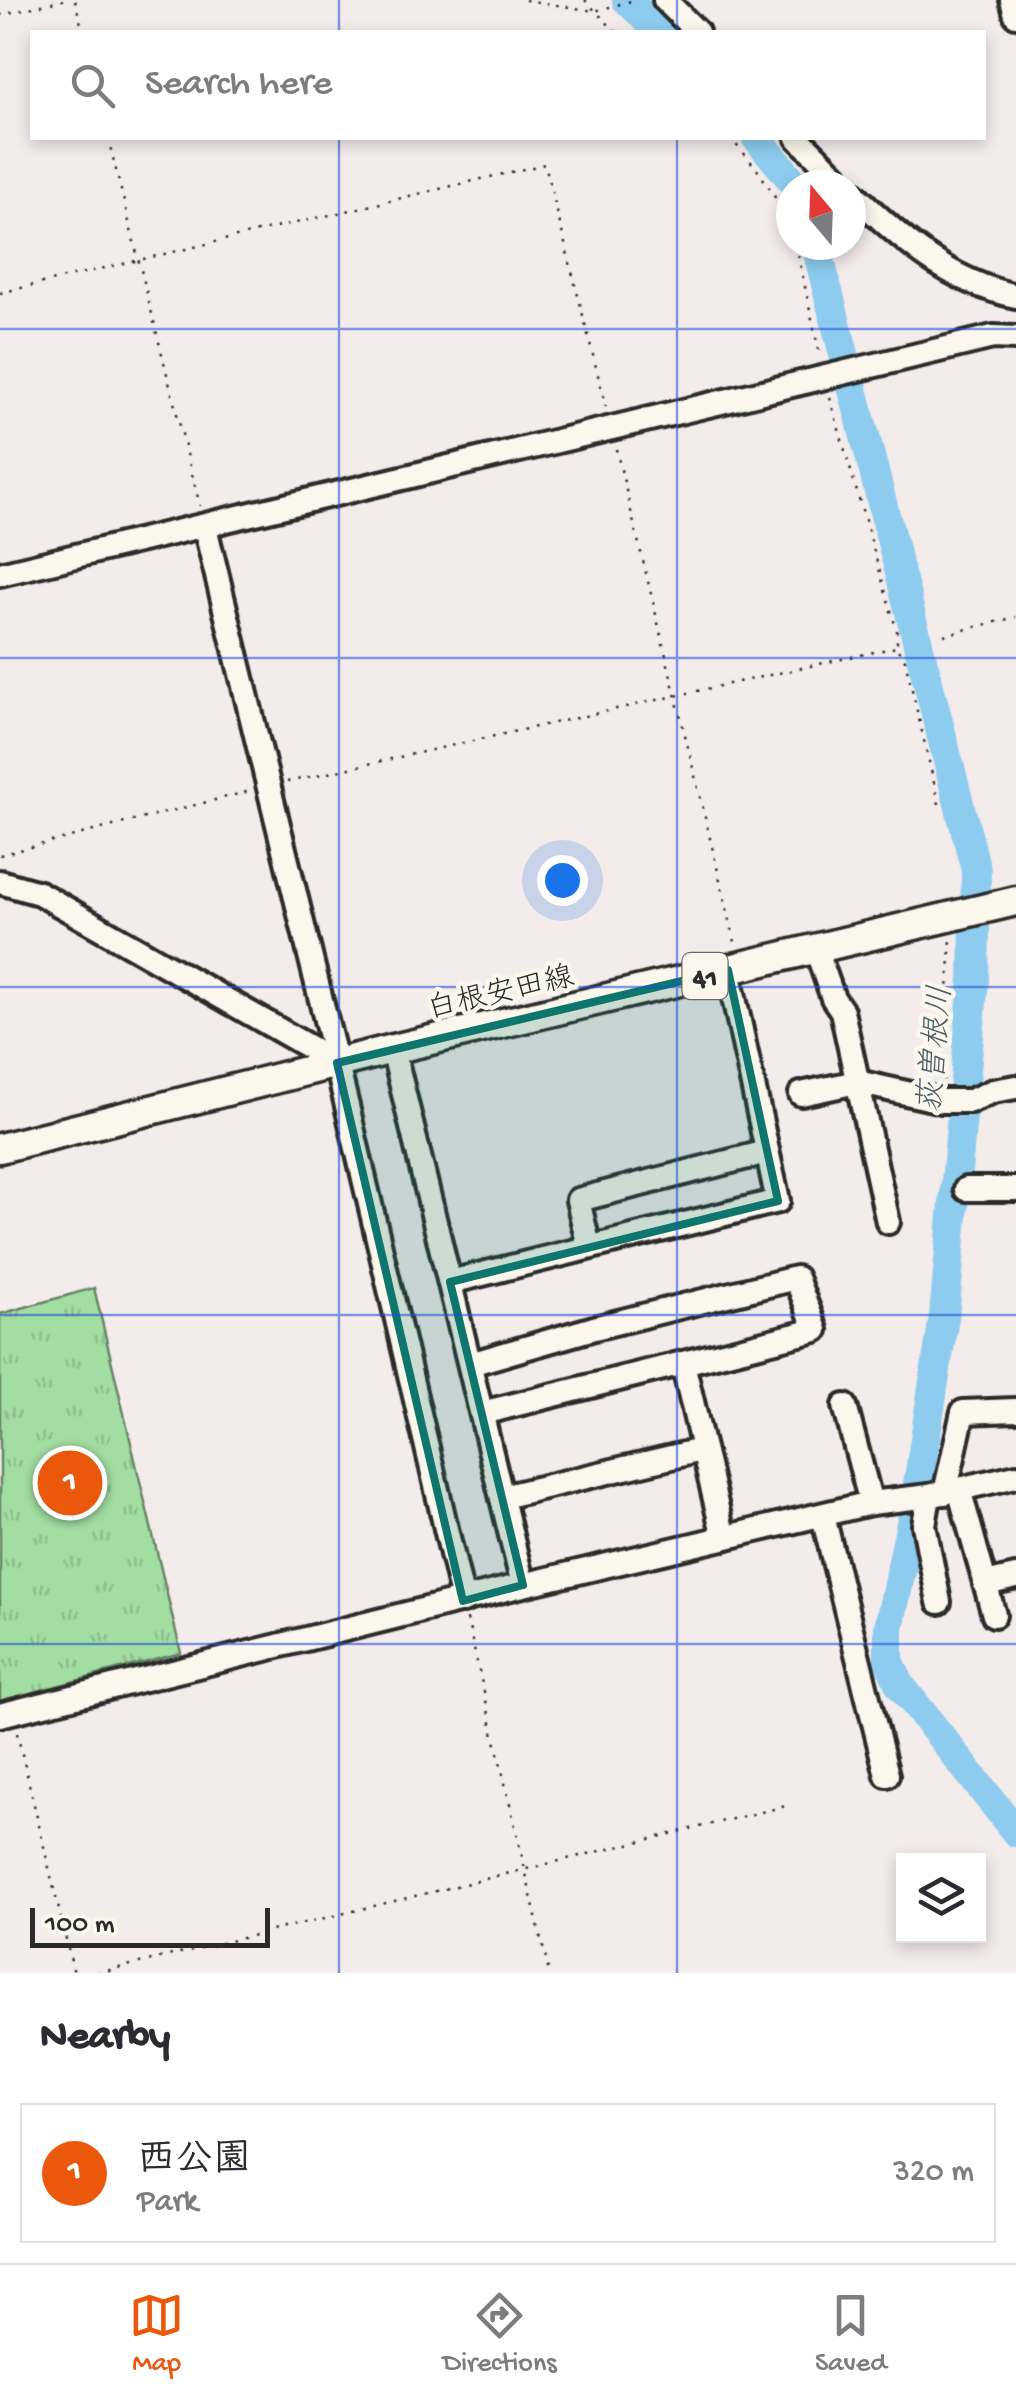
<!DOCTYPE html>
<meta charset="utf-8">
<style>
:root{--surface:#fff;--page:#f2f2f3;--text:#2b2b33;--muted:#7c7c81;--line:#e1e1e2;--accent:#ea580c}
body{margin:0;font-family:"Gochi Hand","Klee One",sans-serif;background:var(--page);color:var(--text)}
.controls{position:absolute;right:30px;bottom:30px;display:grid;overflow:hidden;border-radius:0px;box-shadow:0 5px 15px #0003}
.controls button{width:90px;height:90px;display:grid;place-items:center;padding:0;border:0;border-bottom:2px solid var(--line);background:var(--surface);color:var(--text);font:50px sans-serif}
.compass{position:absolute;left:776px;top:170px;width:90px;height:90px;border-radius:50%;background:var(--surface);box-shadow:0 5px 15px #0003;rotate:341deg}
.scale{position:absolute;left:30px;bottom:25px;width:240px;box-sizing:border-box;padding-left:10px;border:5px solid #2b2b2b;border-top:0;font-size:28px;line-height:35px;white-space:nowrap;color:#2b2b2b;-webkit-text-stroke:8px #fbf7ec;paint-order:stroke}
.you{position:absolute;left:562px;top:880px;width:35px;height:35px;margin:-25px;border:8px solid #fff;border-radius:50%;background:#1a73e8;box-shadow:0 0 0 15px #1a73e833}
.badge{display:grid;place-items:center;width:65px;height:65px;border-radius:50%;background:var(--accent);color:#fff;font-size:32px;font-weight:700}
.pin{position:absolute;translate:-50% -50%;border:5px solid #fff;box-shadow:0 2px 10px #0006}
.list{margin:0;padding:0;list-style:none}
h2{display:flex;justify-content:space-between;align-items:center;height:130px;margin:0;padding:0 40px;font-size:42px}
h2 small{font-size:32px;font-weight:400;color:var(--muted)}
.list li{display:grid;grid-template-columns:65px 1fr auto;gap:30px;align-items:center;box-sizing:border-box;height:140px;margin:0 20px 20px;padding:0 20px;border:2px solid var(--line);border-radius:0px}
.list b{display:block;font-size:38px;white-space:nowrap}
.list p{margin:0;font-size:32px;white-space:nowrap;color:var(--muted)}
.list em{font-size:32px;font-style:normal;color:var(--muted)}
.icon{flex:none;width:55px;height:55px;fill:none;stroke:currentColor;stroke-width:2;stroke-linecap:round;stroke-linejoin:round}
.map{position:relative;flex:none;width:1016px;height:1973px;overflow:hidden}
.search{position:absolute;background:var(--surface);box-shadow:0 5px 15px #0003;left:30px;right:30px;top:30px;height:110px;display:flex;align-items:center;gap:25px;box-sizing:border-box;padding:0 35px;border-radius:0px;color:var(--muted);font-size:38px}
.sheet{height:290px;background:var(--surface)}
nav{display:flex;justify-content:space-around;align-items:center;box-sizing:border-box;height:140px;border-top:2px solid var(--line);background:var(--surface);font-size:28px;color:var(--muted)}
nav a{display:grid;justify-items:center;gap:5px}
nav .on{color:var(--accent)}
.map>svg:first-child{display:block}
</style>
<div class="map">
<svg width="1016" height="1973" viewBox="0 0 1016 1973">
<defs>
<pattern id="park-tufts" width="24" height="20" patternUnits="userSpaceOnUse" patternTransform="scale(2.5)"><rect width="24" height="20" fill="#a2dda2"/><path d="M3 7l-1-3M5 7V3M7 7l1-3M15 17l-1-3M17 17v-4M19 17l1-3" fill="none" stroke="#8cbe8c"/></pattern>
</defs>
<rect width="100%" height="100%" fill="#f4ebeb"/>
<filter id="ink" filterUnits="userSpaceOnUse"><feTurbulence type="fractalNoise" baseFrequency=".01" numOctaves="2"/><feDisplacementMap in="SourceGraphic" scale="20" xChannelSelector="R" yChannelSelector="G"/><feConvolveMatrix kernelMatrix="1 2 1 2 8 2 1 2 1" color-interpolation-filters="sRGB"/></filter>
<g filter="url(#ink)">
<!-- park -->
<polygon fill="url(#park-tufts)" stroke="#668466" stroke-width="2.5" points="94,1288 181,1653 0,1701 0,1314"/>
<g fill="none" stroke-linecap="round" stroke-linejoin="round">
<!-- river -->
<g stroke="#8dccee" stroke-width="30">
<polyline points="627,0 660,32"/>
<polyline points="757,138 796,185"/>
<polyline points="816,245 976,870 974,980 944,1317 914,1510 889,1627 889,1660 900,1685 1016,1832"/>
</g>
<!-- minor casing -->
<g stroke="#2b2b2b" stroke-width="30">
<g id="minor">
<polyline points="665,0 697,32"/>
<polyline points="1012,0 1016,15"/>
<polyline points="798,138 845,185"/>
<path d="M851,191C899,238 948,282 1016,296"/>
<polyline points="205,527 347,1106 463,1601"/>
<polyline points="0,574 943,349 993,337 1016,338"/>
<polyline points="0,882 39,893 337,1063"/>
<polyline points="816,949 833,998 842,1011 888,1222"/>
<polyline points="393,1049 523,1585"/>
<polyline points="801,1094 857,1082 942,1101 970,1101 993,1091 1016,1087"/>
<polyline points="966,1189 1016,1189"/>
<polyline points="589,1247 578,1200 767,1152"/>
<polyline points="450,1282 778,1201 728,970"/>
<polyline points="683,1363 724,1538"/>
<polyline points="470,1364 594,1328 796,1278 816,1330 482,1413"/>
<polyline points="845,1406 871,1503"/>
<polyline points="959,1489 994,1615"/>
<polyline points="945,1493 963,1412 1016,1410"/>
<polyline points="929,1496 924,1525 939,1602"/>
<polyline points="502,1497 701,1450"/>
<polyline points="823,1516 887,1775"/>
<polyline points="985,1584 1016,1577"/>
<polyline points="0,1715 523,1585 871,1503 929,1496 1016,1476"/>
</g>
</g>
<!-- major casing -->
<g stroke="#2b2b2b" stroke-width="35">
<polyline id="major" points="0,1148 393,1049 1016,901"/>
</g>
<!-- path -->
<g stroke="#2b2b2b" stroke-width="2.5" stroke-dasharray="2.5 8" stroke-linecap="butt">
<polyline points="75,0 83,32"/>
<polyline points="525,0 595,11 635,0"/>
<polyline points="585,0 616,32"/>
<polyline points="0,15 63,0"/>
<polyline points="108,138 200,506"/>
<path d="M729,138C756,163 776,195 791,230"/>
<polyline points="796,245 820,356"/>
<polyline points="0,293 545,164 606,407"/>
<polyline points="830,398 898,635 896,647 905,660 939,804"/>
<polyline points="616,449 736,946"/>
<polyline points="944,635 1016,617"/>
<polyline points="287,782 896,647"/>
<polyline points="0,855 250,791"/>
<polyline points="943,1080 951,938"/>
<polyline points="467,1619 549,1973"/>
<polyline points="17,1733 74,1973"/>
<polyline points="98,1973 790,1805"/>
</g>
<!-- minor -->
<use href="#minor" stroke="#fbf7ec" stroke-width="22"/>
<!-- major -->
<use href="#major" stroke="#fbf7ec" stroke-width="28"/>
</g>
</g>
<!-- marked area -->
<path fill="#0f766e" fill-opacity="0.2" stroke="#0f766e" stroke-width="8" stroke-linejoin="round" d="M728,970L778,1201L450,1282L523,1585L463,1601L337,1063Z"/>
<!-- grid -->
<path fill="none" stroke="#1d4ed8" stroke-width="2.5" stroke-opacity="0.55" d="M339,0V32M677,0V32M339,138V1973M677,138V1973M0,329H1016M0,658H1016M0,987H1016M0,1315H1016M0,1644H1016"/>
<g text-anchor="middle" stroke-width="9" stroke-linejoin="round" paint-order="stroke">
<!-- shield labels -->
<rect fill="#fbf7ec" stroke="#696865" stroke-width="2.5" x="682.5" y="953" width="45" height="46" rx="8"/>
<g font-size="28" font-weight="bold" fill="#2b2b2b">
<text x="705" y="986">41</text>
</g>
<!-- street labels -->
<g font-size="30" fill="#2b2b2b" stroke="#fbf7ec">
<text transform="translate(500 991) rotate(-13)" y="10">白根安田線</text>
</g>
<!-- water labels -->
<g font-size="32" font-style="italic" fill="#485b66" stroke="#fbf7ec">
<text transform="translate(933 1049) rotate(-85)" y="11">荻曽根川</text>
</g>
</g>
</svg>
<div class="controls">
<button><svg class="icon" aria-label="layers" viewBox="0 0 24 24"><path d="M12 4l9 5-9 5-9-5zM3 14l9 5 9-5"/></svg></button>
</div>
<svg class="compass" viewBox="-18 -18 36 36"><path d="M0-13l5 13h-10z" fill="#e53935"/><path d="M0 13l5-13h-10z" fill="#7c7c81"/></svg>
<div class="scale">100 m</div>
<div class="you"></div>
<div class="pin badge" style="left:70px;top:1483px">1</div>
<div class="search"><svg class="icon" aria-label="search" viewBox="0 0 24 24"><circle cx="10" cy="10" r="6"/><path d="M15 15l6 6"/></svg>Search here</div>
</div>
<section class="sheet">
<h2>Nearby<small></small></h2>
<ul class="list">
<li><span class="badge">1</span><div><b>西公園</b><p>Park</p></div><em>320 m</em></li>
</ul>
</section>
<nav>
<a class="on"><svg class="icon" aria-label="map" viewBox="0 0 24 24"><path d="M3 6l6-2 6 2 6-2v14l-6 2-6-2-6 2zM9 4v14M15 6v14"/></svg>Map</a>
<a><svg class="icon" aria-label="directions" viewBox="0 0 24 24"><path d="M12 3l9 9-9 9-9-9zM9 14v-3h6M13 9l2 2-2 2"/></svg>Directions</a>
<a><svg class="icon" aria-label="saved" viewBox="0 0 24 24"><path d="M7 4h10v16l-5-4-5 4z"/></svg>Saved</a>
</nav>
